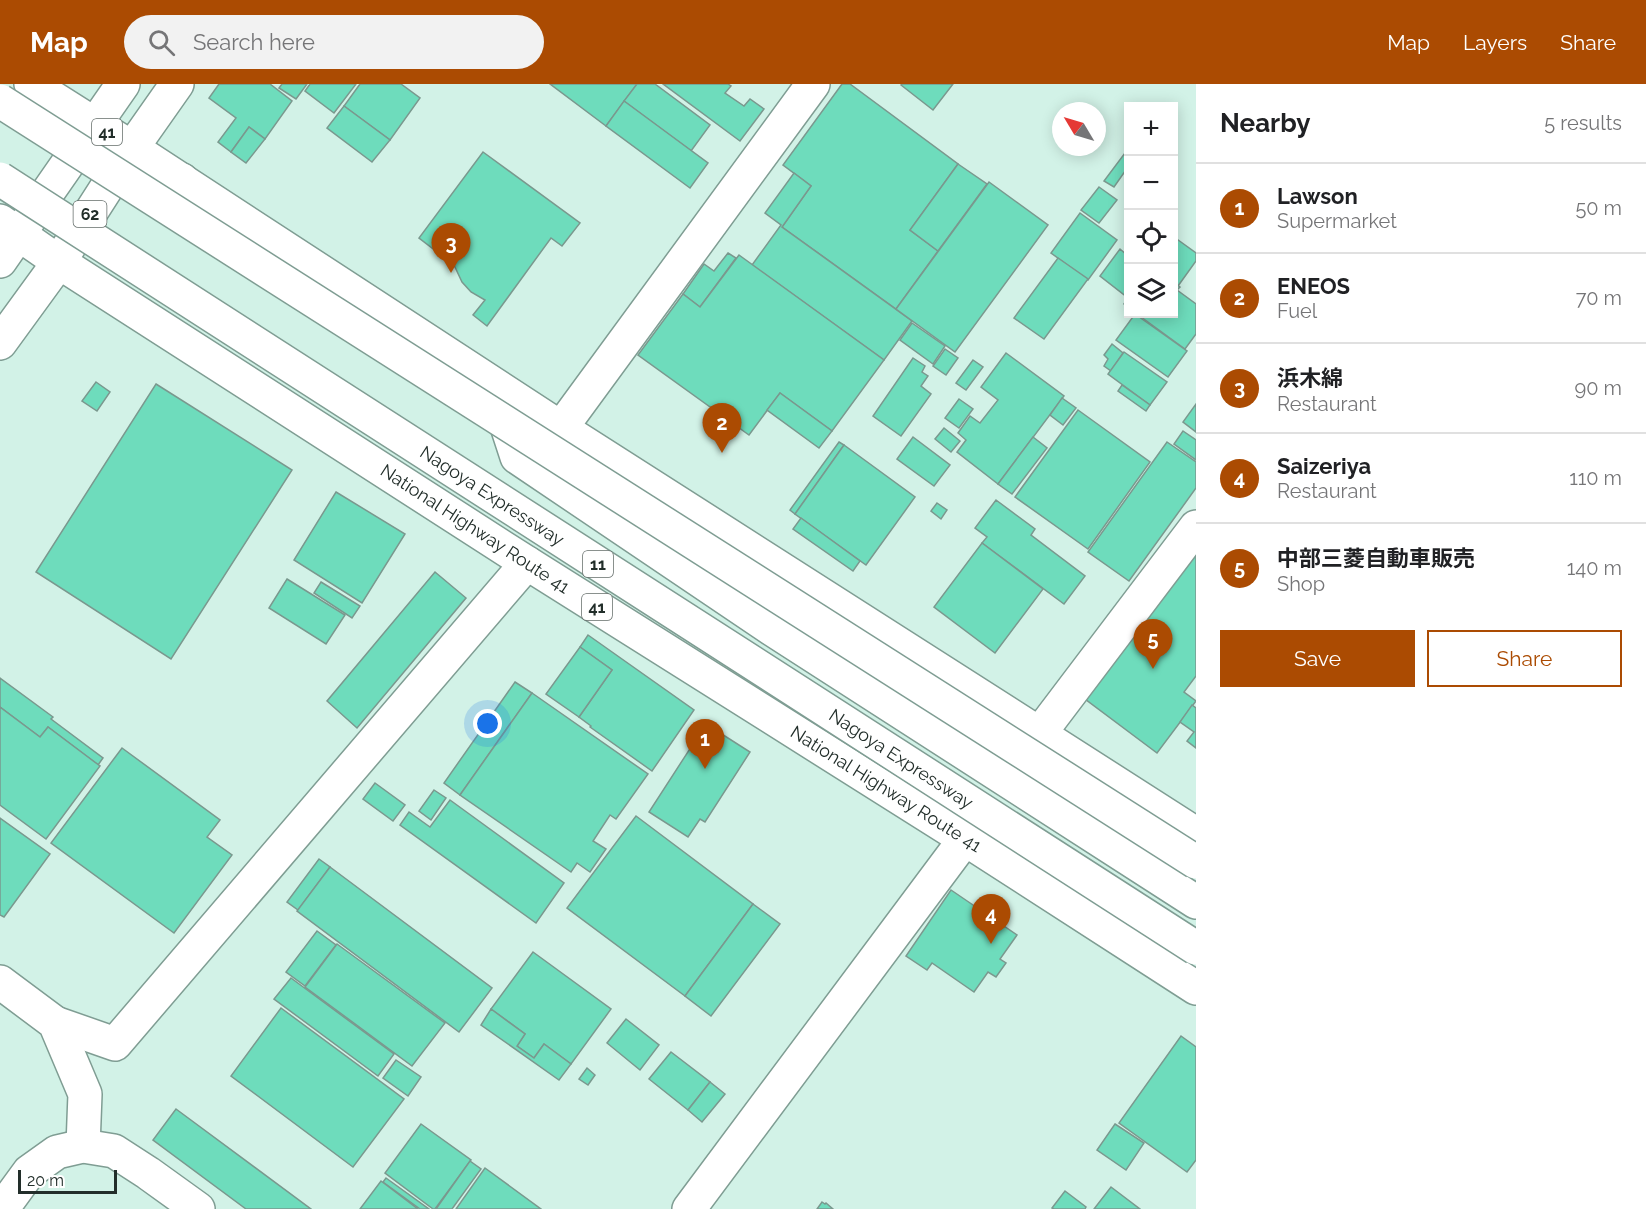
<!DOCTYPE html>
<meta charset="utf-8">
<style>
:root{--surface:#fff;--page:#f2f2f2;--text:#202124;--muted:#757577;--line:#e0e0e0;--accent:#ab4b02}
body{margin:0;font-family:Raleway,"Noto Sans JP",sans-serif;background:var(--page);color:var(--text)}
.controls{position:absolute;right:18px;top:18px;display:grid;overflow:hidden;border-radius:0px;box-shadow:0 3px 15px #0003}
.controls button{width:54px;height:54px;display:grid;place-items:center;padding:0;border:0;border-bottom:2px solid var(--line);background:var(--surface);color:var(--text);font:30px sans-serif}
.compass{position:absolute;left:1052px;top:18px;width:54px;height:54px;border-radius:50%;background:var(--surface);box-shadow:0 3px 15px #0003;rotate:308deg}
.scale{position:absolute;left:18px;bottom:15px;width:99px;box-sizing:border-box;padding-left:6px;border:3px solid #222e2a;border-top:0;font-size:16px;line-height:21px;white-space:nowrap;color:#222e2a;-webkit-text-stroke:4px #fff;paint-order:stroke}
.you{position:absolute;left:488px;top:640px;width:21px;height:21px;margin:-15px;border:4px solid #fff;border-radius:50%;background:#1a73e8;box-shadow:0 0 0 9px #1a73e833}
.badge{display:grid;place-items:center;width:39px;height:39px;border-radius:50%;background:var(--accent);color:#fff;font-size:20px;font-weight:700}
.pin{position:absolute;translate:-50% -50px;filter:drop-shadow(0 2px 3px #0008)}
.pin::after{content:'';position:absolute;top:32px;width:21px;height:18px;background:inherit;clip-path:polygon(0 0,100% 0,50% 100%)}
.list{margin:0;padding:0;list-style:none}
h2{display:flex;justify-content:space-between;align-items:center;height:78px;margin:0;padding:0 24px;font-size:26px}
h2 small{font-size:20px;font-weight:400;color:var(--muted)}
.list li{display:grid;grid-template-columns:39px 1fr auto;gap:18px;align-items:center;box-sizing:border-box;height:90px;padding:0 24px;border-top:2px solid var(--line)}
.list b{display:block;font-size:22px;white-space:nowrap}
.list p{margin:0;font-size:20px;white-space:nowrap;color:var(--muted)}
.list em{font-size:20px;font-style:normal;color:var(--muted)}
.actions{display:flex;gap:12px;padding:18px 24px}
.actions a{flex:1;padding:14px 0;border:2px solid var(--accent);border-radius:0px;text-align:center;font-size:21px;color:var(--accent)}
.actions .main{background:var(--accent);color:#fff}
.icon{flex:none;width:33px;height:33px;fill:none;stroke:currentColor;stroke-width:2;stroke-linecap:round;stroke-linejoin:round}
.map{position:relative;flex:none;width:1196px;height:1125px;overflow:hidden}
header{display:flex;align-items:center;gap:36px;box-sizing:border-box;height:84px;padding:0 30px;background:var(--accent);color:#fff}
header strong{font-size:28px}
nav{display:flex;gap:33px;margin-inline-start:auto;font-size:21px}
.search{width:420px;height:54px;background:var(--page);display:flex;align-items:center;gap:15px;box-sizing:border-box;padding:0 21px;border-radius:33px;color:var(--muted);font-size:22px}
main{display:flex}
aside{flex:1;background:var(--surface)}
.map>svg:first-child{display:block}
</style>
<header>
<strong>Map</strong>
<div class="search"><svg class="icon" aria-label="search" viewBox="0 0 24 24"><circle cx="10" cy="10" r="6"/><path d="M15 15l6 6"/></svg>Search here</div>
<nav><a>Map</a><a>Layers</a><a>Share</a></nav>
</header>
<main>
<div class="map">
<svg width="1196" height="1125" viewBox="0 0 1196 1125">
<rect width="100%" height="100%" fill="#d2f2e7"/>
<!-- building -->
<g fill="#6edcbc" stroke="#7a988e" stroke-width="1.5">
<polygon points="219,0 270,0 292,17 265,55 249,43 231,68 218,58 236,34 209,14"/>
<polygon points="282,0 307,0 296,15 279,4"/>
<polygon points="310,0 356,0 334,29 305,7"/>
<polygon points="360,0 401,0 420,14 390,56 344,22"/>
<polygon points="550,0 637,0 606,42"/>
<polygon points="637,0 655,0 710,41 691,67 624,17"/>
<polygon points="663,0 728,0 731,2 725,9 744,22 750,15 764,25 740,57"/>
<polygon points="842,0 850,0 958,80 910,146 938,167 896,225 782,143 811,102 783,81"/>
<polygon points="902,0 953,0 933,26 901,1"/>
<polygon points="624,17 708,79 690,104 606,42"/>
<polygon points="344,22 390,56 372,78 327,44"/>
<polygon points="249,43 265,55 246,79 231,68"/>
<polygon points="1128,65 1128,83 1114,103 1104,97"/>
<polygon points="483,68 580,139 562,162 551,154 487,242 473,231 485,216 471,208 462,198 454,181 419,154"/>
<polygon points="958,80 987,100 938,167 910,146"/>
<polygon points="794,89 811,102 782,143 912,237 884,276 752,181 781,141 765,129"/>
<polygon points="989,98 1048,141 955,268 896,225"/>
<polygon points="1099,103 1117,116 1099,139 1081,126"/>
<polygon points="1080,129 1117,156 1088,196 1051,169"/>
<polygon points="1174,153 1196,169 1196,177 1178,202 1174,198"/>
<polygon points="1120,165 1127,171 1128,170 1128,224 1124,220 1128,214 1100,192"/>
<polygon points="728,169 736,174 700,223 683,210 704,180 714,187"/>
<polygon points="739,171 884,276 832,347 780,309 749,351 638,271 683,210 700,223"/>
<polygon points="1058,174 1088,195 1044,255 1014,234"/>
<polygon points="1174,198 1180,203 1177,206 1196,220 1196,250 1185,265 1137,230 1174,230"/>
<polygon points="1135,230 1187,267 1168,293 1116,256"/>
<polygon points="912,239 945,262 933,280 900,256"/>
<polygon points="1112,260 1123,269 1111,287 1104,282 1108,275 1104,271"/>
<polygon points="945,265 958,274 946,291 933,282"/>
<polygon points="1124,268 1167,298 1150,321 1108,290"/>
<polygon points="1006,269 1064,312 998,400 957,368 966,356 958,349 970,332 980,339 998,316 981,303"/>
<polygon points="913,274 925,282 922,288 928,292 921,302 931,310 901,352 873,332"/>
<polygon points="973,276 983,283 966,306 956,299"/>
<polygon points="96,298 110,308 97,327 82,317"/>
<polygon points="156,300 292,386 171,575 36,488"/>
<polygon points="1122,301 1150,321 1146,327 1118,307"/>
<polygon points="780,309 832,347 819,364 767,326"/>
<polygon points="1062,314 1076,324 1063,341 1050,331"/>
<polygon points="959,315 973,325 959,344 945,334"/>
<polygon points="1196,320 1196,348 1183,338"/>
<polygon points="1078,326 1150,378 1088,465 1015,413"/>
<polygon points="944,344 960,357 951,368 935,355"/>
<polygon points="1183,347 1196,356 1196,376 1174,360"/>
<polygon points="913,353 950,381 934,402 897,375"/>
<polygon points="1033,353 1047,364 1012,410 998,400"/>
<polygon points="839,358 844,361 795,430 790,426"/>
<polygon points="1167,358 1196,378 1196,404 1129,497 1088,468"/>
<polygon points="844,361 915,413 866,481 795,430"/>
<polygon points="336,408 405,450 362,519 294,476"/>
<polygon points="996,416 1035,445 1031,451 1085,492 1064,520 982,459 987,453 975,444"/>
<polygon points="937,419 947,426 941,435 931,427"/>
<polygon points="801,434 860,477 853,487 793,445"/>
<polygon points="982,459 1043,505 995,569 934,523"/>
<polygon points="1196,466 1196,592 1184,608 1196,617 1157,669 1085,615"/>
<polygon points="435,488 466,514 357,644 327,617"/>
<polygon points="287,495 345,531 326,560 269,524"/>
<polygon points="321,498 360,522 352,534 314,509"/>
<polygon points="588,551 694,626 652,687 590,643 591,642 579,633 612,586 580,563"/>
<polygon points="580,563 612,586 579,633 546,610"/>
<polygon points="0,594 53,633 51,635 103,674 98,681 48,643 40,653 0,623"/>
<polygon points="515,598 532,609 460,711 444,699"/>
<polygon points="532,609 648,690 616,735 610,731 593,757 606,765 590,788 577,779 571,788 460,711"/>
<polygon points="1192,621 1196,624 1196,664 1187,657 1194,648 1180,638"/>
<polygon points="0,623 40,653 48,643 100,682 46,755 0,721"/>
<polygon points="706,640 750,668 705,738 700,735 688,753 649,728"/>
<polygon points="122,664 220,736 207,753 232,771 174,849 51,759"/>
<polygon points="375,699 405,721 393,737 363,715"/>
<polygon points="434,706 446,714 431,736 419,727"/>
<polygon points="450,716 564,799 536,839 400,741 409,728 430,743"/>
<polygon points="636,732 753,820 685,912 567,824"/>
<polygon points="0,734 50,770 4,833 0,831"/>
<polygon points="319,775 330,783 298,826 287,818"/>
<polygon points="330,783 492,904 459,948 297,827"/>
<polygon points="951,806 1017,851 1000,875 1006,879 996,893 988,888 974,908 932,879 927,886 906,872"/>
<polygon points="753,820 780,840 711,932 685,912"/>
<polygon points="317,847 336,861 305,902 286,888"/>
<polygon points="337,860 445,939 412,982 305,903"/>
<polygon points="533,868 611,925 571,980 544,960 534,974 517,962 525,950 491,925"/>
<polygon points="291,894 394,970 378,992 274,915"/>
<polygon points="281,924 404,1015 353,1083 231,992"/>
<polygon points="491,925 525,950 517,962 534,974 544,960 571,980 559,996 481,941"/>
<polygon points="626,935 659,961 640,986 607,959"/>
<polygon points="1181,952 1196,963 1196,1076 1187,1088 1119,1039"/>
<polygon points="671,968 710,998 688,1026 649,995"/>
<polygon points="396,976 421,993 408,1012 383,994"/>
<polygon points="587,984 595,991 588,1001 579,995"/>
<polygon points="710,998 725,1010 702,1038 688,1026"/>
<polygon points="176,1025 311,1125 246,1125 153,1056"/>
<polygon points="421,1040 471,1076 435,1125 433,1125 385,1089"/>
<polygon points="1115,1040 1144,1059 1126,1086 1097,1066"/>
<polygon points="470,1077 481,1085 452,1125 436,1125"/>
<polygon points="485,1084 541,1125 456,1125"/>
<polygon points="386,1094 429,1125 420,1125 383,1098"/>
<polygon points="381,1097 418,1125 360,1125"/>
<polygon points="1111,1103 1140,1125 1094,1125"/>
<polygon points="1065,1107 1086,1123 1085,1125 1054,1125 1052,1124"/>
<polygon points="822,1118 825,1120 826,1119 833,1125 817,1125"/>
</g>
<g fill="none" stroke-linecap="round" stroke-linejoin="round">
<!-- minor casing -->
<g stroke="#7f9d93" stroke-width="36">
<g id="minor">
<polyline points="561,344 813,0"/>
<polyline points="1040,649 1196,443"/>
<polyline points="55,939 115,960 527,479"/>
<polyline points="689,1125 965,755"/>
</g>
</g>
<!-- tertiary casing -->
<g stroke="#7f9d93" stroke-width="36">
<g id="tertiary">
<polyline points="0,898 55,939 85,1010 83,1062"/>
<polyline points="2,1125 29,1088 57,1068 83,1062 114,1067 148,1089 198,1125"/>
</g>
</g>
<!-- primary casing -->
<g stroke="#7f9d93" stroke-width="36">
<g id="primary">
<polyline points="0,177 123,0"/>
<polyline points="0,259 59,178 132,64 177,0"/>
</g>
</g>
<!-- trunk casing -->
<g stroke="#7f9d93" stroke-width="36">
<g id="trunk">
<polyline points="31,0 132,64 561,344 1196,750"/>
<polyline points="0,137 59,178 527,479 965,755 1196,904"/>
</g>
</g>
<!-- motorway casing -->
<g stroke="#7f9d93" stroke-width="36">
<g id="motorway">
<polyline points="182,96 196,135 218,149"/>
<polyline points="495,325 503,330 517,373 772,545 1196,818"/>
</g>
</g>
<!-- minor -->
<use href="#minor" stroke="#fff" stroke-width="33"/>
<!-- tertiary -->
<use href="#tertiary" stroke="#fff" stroke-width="33"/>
<!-- primary -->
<use href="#primary" stroke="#fff" stroke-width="33"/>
<!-- trunk -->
<use href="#trunk" stroke="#fff" stroke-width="33"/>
<!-- motorway -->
<use href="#motorway" stroke="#fff" stroke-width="33"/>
<!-- motorway-bridge casing -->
<g stroke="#7f9d93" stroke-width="36" stroke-linecap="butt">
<g id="motorway-bridge">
<polyline points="0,17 1196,778"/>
<polyline points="0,95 1196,864"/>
</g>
</g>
<!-- motorway-bridge -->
<use href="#motorway-bridge" stroke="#fff" stroke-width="33"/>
</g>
<g text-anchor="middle" stroke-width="5" stroke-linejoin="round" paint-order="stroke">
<!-- shield labels -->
<g fill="#fff" stroke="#646d6a" stroke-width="1.5">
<rect x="92" y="35" width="30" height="26" rx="4.5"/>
<rect x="73.5" y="117" width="33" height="26" rx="4.5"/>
<rect x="583" y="467" width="30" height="26" rx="4.5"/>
<rect x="582" y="510" width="30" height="26" rx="4.5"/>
</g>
<g font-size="16" font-weight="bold" fill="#222e2a">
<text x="107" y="54">41</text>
<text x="90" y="136">62</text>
<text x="598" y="486">11</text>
<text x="597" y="529">41</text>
</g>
<!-- street labels -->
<g font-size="18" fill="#222e2a" stroke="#fff">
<text transform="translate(492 412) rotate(33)" y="6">Nagoya Expressway</text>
<text transform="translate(475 445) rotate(33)" y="6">National Highway Route 41</text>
<text transform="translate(901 675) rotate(33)" y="6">Nagoya Expressway</text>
<text transform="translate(886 705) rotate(32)" y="6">National Highway Route 41</text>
</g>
</g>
</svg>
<div class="controls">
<button>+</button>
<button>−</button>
<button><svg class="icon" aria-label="locate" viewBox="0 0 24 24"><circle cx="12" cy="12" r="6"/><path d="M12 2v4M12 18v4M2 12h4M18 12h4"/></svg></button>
<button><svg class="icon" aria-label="layers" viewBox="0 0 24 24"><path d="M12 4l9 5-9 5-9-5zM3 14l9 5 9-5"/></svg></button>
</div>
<svg class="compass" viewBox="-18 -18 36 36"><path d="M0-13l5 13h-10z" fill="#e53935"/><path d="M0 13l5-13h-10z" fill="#757577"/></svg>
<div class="scale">20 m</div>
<div class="you"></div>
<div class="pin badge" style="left:705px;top:685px">1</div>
<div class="pin badge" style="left:722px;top:369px">2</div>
<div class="pin badge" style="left:451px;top:189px">3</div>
<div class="pin badge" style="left:991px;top:860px">4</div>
<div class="pin badge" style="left:1153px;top:585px">5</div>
</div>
<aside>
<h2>Nearby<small>5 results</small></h2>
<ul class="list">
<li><span class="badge">1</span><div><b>Lawson</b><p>Supermarket</p></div><em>50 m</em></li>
<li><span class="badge">2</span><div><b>ENEOS</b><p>Fuel</p></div><em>70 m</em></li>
<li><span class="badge">3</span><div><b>浜木綿</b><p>Restaurant</p></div><em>90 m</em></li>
<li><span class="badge">4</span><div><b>Saizeriya</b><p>Restaurant</p></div><em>110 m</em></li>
<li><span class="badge">5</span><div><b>中部三菱自動車販売</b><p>Shop</p></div><em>140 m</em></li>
</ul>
<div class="actions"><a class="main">Save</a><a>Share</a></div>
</aside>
</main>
